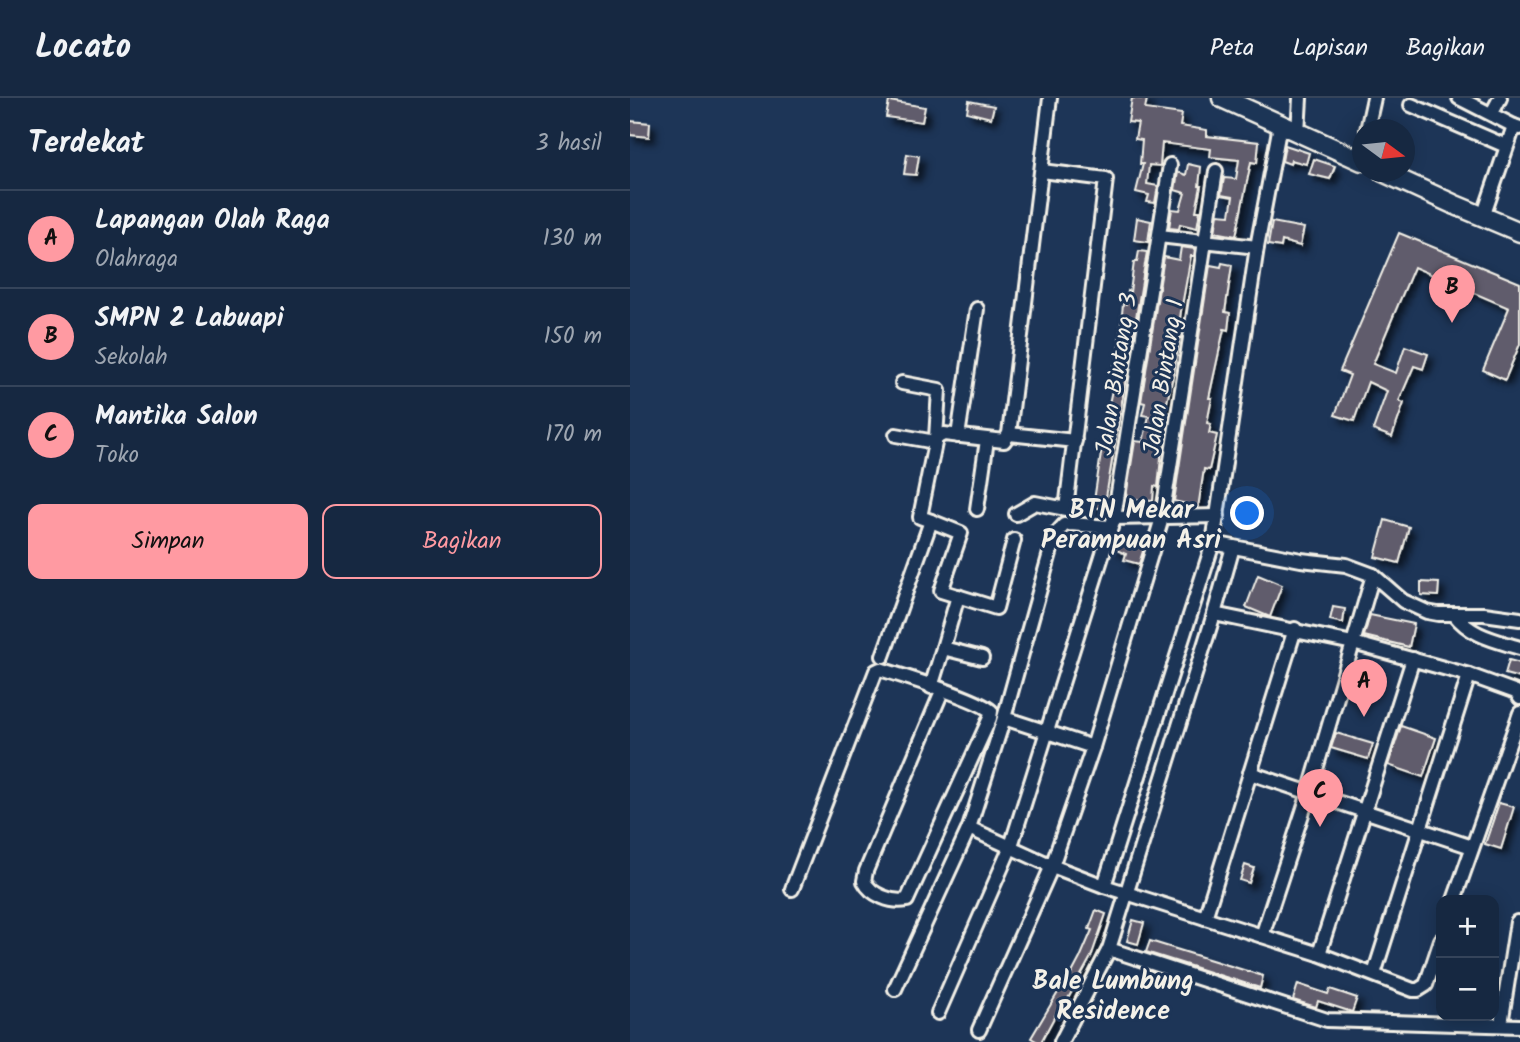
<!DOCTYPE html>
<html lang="id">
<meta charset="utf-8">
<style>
:root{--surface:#162841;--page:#1f3048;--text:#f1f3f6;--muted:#9ea6b1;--line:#35445a;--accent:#ff9aa2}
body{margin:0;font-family:Kalam,sans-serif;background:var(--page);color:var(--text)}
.controls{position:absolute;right:21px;bottom:21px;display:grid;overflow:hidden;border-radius:14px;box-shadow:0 4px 18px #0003}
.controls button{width:63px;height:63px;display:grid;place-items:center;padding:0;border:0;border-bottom:2px solid var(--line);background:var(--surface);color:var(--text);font:35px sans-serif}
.compass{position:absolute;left:722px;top:21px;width:63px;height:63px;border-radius:50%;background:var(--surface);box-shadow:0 4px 18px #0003;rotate:105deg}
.you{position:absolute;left:618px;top:416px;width:24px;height:24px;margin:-18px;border:5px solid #fff;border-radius:50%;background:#1a73e8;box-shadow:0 0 0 10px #1a73e833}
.badge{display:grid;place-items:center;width:46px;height:46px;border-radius:50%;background:var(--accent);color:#111;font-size:23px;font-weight:700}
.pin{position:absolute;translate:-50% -58px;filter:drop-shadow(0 2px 4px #0008)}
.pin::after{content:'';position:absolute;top:37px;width:24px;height:21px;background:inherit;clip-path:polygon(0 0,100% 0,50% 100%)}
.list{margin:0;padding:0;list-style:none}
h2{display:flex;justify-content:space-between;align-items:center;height:91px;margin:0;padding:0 28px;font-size:30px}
h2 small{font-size:23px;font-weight:400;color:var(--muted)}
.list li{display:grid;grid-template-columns:46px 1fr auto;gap:21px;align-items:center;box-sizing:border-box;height:98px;padding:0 28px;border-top:2px solid var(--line)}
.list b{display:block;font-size:26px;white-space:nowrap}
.list p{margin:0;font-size:23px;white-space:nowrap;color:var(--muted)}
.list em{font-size:23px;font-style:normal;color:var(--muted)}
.actions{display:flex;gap:14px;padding:21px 28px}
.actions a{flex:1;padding:16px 0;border:2px solid var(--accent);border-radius:14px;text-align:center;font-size:24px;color:var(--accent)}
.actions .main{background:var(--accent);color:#111}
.map{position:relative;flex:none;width:890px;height:944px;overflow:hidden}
header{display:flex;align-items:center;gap:42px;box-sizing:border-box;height:98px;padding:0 35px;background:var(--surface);border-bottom:2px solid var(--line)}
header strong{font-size:33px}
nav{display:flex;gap:38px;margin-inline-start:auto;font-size:24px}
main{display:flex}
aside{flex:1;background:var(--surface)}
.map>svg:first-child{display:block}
</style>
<header>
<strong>Locato</strong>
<nav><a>Peta</a><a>Lapisan</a><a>Bagikan</a></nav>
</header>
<main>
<aside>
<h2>Terdekat<small>3 hasil</small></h2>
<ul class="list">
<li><span class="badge">A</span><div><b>Lapangan Olah Raga</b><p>Olahraga</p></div><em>130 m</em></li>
<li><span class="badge">B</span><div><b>SMPN 2 Labuapi</b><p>Sekolah</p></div><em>150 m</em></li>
<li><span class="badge">C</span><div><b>Mantika Salon</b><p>Toko</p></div><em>170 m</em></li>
</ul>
<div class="actions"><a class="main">Simpan</a><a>Bagikan</a></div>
</aside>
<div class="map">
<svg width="890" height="944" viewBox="0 0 890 944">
<defs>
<filter id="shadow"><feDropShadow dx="5.5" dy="5.5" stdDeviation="3.5" flood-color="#0009"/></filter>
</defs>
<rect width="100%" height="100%" fill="#1d3557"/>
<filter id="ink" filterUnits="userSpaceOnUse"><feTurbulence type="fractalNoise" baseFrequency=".0143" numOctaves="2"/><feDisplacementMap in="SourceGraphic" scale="14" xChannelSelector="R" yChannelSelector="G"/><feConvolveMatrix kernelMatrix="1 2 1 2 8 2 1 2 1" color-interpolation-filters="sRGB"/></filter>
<g filter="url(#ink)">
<!-- building -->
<g fill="#605c6c" stroke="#f4f1e8" stroke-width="2" filter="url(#shadow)">
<polygon points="502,0 517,1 515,11 552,16 550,28 577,32 577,38 629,44 627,65 621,64 606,138 585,134 588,116 600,117 603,99 591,97 594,80 606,81 609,62 580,59 581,51 532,45 530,68 519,67 517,86 528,88 525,105 517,104 519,97 506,94 513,66 510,66 512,42 505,41 508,25 498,24"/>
<polygon points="259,3 295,9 292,24 256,19"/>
<polygon points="339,3 364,8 361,20 337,14"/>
<polygon points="0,23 20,25 19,39 0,37"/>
<polygon points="655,47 679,55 676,66 661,62 660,66 652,63"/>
<polygon points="277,56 289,58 286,77 274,76"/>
<polygon points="684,61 705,68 700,81 679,76"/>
<polygon points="558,66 571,69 569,88 571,88 566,113 570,113 567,130 550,126 549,131 539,130 542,111 550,112 555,95 545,92 548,74 556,77"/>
<polygon points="507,120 521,123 518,144 504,142"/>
<polygon points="642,124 674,130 670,148 652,143 651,149 638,147"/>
<polygon points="769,135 890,185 890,246 875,282 853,272 879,210 784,169 743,266 766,275 775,248 798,256 793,271 784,268 769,303 774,305 762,339 743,332 757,293 738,284 724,323 705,317 720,277 710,273"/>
<polygon points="551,149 565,151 564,158 561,158 551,213 548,236 550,236 544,274 531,330 534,330 528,389 524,388 523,403 510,402 496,399 505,343 513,344 519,318 512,317 515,305 511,304 534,159 549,162"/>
<polygon points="509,153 517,154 474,411 463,409 465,396 477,315 485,278 482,277 485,264 487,265 493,206 496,206 498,193 500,194 504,164 507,164"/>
<polygon points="592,165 602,167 595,214 600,215 598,232 594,231 579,300 582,300 577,325 581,326 579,335 587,337 579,372 574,371 568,410 556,410 557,406 544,403 580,167 591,169"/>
<polygon points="755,422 779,429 769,465 745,459"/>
<polygon points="486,441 514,450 509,466 494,462 496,456 484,451"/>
<polygon points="628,477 652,487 640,519 616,509"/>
<polygon points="791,484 809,485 808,498 791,497"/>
<polygon points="703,509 715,511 713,525 700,522"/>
<polygon points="740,517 784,526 779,549 734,538"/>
<polygon points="879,562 890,565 890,580 875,576"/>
<polygon points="771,628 806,640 793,679 758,667"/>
<polygon points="706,635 743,646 738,661 701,650"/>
<polygon points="869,705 884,709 871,751 855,746"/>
<polygon points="615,767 624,770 619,785 610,782"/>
<polygon points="466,812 476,816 461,859 430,915 427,914 411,944 408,944 401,940 430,891 433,892 450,860 462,832 459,831"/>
<polygon points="503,822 514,825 508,846 497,843"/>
<polygon points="520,843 633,878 630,890 516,854"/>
<polygon points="668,886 698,896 700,891 727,900 722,914 688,903 686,909 663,902"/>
</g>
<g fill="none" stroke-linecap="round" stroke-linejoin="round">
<!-- street casing -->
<g stroke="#f4f1e8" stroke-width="18">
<g id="street">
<polyline points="829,0 884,28"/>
<polyline points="781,7 876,48"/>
<polyline points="862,15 870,0"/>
<polyline points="737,32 744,0"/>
<polyline points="668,35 670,0"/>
<polyline points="853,119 884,28 890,30"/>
<polyline points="529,138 627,149"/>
<polyline points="272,285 309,292 306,340"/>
<polyline points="379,336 445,343"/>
<polyline points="266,337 305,344"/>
<polyline points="328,338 347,211"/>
<polyline points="347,411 357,342"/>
<polyline points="386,416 405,405 436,411 476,81 412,73"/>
<polyline points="484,420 588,418"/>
<polyline points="301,423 331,435 311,493 366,510 384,442"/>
<polyline points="583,445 671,462 716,467 743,477 773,503 797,514 808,516 854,516 890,521"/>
<polyline points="328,498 313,550 352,560"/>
<polyline points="584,516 723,545 839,577 886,594 890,600"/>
<path d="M824,516C841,538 864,542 890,550"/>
<polyline points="253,558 301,423 290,419 306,340 314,336 374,343 379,336 420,0"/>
<polyline points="301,589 313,550"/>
<polyline points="463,649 374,620 425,437 434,427 440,426 480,429"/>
<polyline points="620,675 842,749"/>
<polyline points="339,730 422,768 474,788 689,856 783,892 788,892 796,887 811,842"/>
<polyline points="474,788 583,445 627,149 650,27"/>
<path d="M162,791L246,573L250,571C272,578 346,600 361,613L360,620L277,802C261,805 241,797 234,783L236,773L312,593"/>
<polyline points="824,802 890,615"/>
<polyline points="575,820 665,531"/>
<polyline points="632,838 679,695 743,477"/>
<polyline points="479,851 697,922 890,928"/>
<polyline points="689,856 783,561"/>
<polyline points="744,876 839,577"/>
<polyline points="265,891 339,730 374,620"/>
<polyline points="308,915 381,748 484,420 540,67"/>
<polyline points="871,926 887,824"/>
<polyline points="349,932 422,768 463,649 532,420 586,73"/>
<polyline points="431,944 479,851 584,516 603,449"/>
</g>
</g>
<!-- secondary casing -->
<g stroke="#f4f1e8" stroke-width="23">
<g id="secondary">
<polyline points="592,0 732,63"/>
<polyline points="753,74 823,106 890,134"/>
</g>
</g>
<!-- street -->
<use href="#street" stroke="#1d3557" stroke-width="12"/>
<!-- secondary -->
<use href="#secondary" stroke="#1d3557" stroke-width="18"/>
</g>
</g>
<g text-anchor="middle" stroke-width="6" stroke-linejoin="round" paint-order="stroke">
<!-- street labels -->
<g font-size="24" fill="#f4f1e8" stroke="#1d3557">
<text transform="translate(486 276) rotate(-81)" y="8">Jalan Bintang 3</text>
<text transform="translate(533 279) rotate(-81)" y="8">Jalan Bintang 1</text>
</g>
<!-- neighbourhood labels -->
<g font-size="26" font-weight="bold" fill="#f4f1e8" stroke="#1d3557">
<text x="501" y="420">BTN Mekar<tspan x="501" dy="30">Perampuan Asri</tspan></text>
<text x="483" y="891">Bale Lumbung<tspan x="483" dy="30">Residence</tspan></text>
</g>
</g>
</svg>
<div class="controls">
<button>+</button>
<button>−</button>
</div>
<svg class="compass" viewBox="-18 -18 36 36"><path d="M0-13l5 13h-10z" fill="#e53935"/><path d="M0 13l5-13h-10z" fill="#9ea6b1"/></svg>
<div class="you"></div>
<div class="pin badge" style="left:734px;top:619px">A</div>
<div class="pin badge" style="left:822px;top:225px">B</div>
<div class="pin badge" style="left:690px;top:729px">C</div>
</div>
</main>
